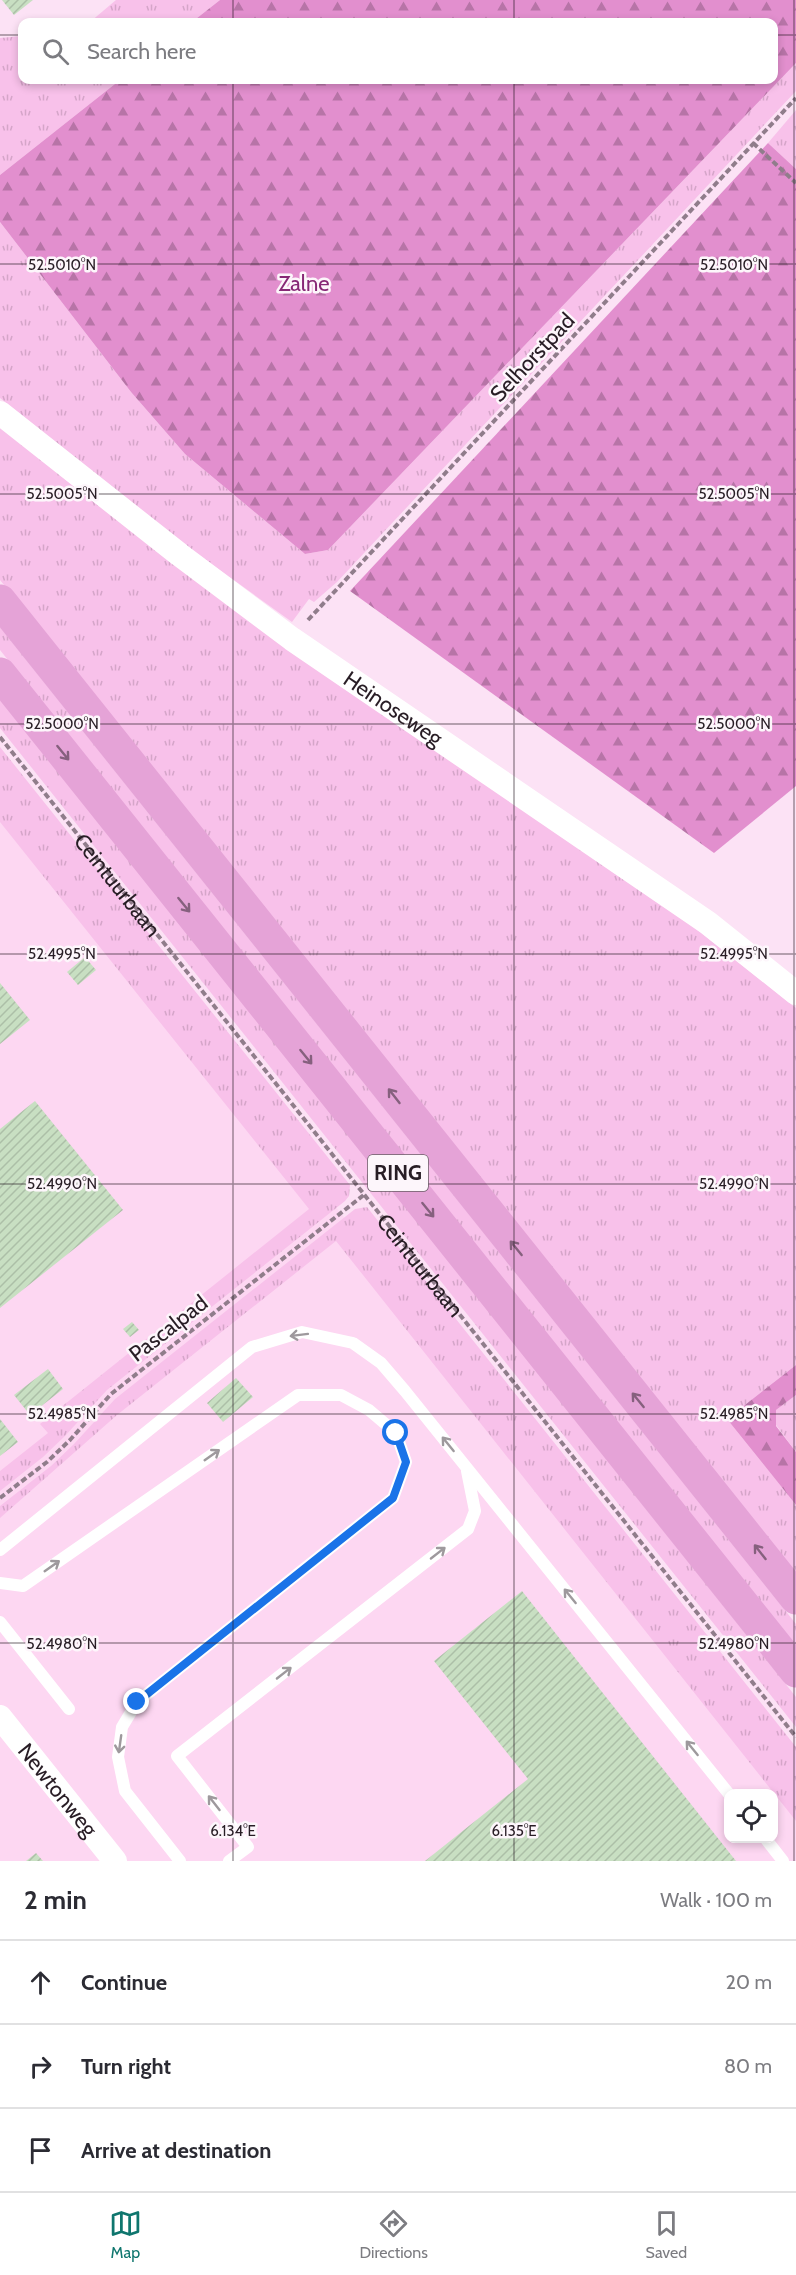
<!DOCTYPE html>
<meta charset="utf-8">
<style>
:root{--surface:#fff;--page:#f7f7f7;--text:#2b2b33;--muted:#7c7c81;--line:#e1e1e2;--accent:#0f766e}
body{margin:0;font-family:Cabin,sans-serif;background:var(--page);color:var(--text)}
.controls{position:absolute;right:18px;bottom:18px;display:grid;overflow:hidden;border-radius:12px;box-shadow:0 3px 9px #0003}
.controls button{width:54px;height:54px;display:grid;place-items:center;padding:0;border:0;border-bottom:2px solid var(--line);background:var(--surface);color:var(--text);font:30px sans-serif}
.stop{position:absolute;width:18px;height:18px;margin:-14px;border:4px solid #1a73e8;border-radius:50%;background:#fff}
.stop.end{background:#1a73e8;border-color:#fff;box-shadow:0 2px 6px #0008}
.list{margin:0;padding:0;list-style:none}
h2{display:flex;justify-content:space-between;align-items:center;height:78px;margin:0;padding:0 24px;font-size:26px}
h2 small{font-size:20px;font-weight:400;color:var(--muted)}
.list li{display:grid;grid-template-columns:39px 1fr auto;gap:18px;align-items:center;box-sizing:border-box;height:84px;padding:0 24px;border-top:2px solid var(--line)}
.list b{display:block;font-size:22px;white-space:nowrap}
.list em{font-size:20px;font-style:normal;color:var(--muted)}
.icon{flex:none;width:33px;height:33px;fill:none;stroke:currentColor;stroke-width:2;stroke-linecap:round;stroke-linejoin:round}
.map{position:relative;flex:none;width:796px;height:1861px;overflow:hidden}
.search{position:absolute;background:var(--surface);box-shadow:0 3px 9px #0003;left:18px;right:18px;top:18px;height:66px;display:flex;align-items:center;gap:15px;box-sizing:border-box;padding:0 21px;border-radius:12px;color:var(--muted);font-size:22px}
.sheet{height:330px;background:var(--surface)}
nav{display:flex;justify-content:space-around;align-items:center;box-sizing:border-box;height:84px;border-top:2px solid var(--line);background:var(--surface);font-size:16px;color:var(--muted)}
nav a{display:grid;justify-items:center;gap:3px}
nav .on{color:var(--accent)}
.map>svg:first-child{display:block}
</style>
<div class="map">
<svg width="796" height="1861" viewBox="0 0 796 1861">
<defs>
<pattern id="grass-tufts" width="24" height="20" patternUnits="userSpaceOnUse" patternTransform="scale(1.5)"><rect width="24" height="20" fill="#f8c1ea"/><path d="M3 7l-1-3M5 7V3M7 7l1-3M15 17l-1-3M17 17v-4M19 17l1-3" fill="none" stroke="#d5a5c9"/></pattern>
<pattern id="forest-firs" width="22" height="20" patternUnits="userSpaceOnUse" patternTransform="scale(1.5)"><rect width="22" height="20" fill="#e28fce"/><path d="M5 1l3.5 6h-7zM16 11l3.5 6h-7z" fill="#b774a7"/></pattern>
<pattern id="building-hatch" width="6" height="6" patternUnits="userSpaceOnUse" patternTransform="scale(1.5)"><rect width="6" height="6" fill="#c8dfc2"/><path d="M-1 1l2-2M0 6l6-6M5 7l2-2" fill="none" stroke="#acbfa7"/></pattern>
</defs>
<rect width="100%" height="100%" fill="#fce2f5"/>
<!-- built -->
<path fill="#fdd7f2" fill-rule="evenodd" d="M0,793L352,1227L796,1788V1861H0ZM728,1794H774V1838H728Z"/>
<!-- grass -->
<g fill="url(#grass-tufts)">
<polygon points="116,0 220,0 192,22 90,22"/>
<polygon points="22,36 22,80 120,80 0,175 0,38"/>
<polygon points="796,63 796,91 337,582 314,602 309,599 292,622 185,545 0,398 0,222 131,392 185,454 305,554 328,550"/>
<polygon points="796,110 796,169 768,143"/>
<polygon points="0,426 66,480 308,663 691,925 796,1008 796,1365 727,1419 796,1505 796,1577 0,580"/>
<polygon points="0,627 796,1624 796,1649 0,650"/>
<polygon points="0,698 796,1697 796,1727 0,728"/>
<polygon points="0,747 350,1185 349,1196 345,1201 107,1390 65,1436 43,1457 0,1491 0,1471 48,1433 40,1424 309,1209 0,822"/>
<polygon points="367,1207 796,1747 796,1821 336,1241 117,1415 0,1518 0,1506 51,1466 74,1444 115,1399 355,1209"/>
<polygon points="796,1395 796,1452 776,1425 776,1410"/>
</g>
<!-- forest -->
<g fill="url(#forest-firs)">
<polygon points="220,0 796,0 796,63 328,550 305,554 185,454 131,392 0,222 0,175 120,80 774,80 774,22 192,22"/>
<polygon points="768,143 796,169 796,786 714,853 350,591"/>
<polygon points="796,1365 796,1395 776,1410 776,1426 796,1452 796,1505 727,1419"/>
</g>
<!-- building -->
<g fill="url(#building-hatch)">
<polygon points="2,0 33,0 14,15"/>
<polygon points="85,957 96,970 78,985 67,972"/>
<polygon points="0,983 30,1020 0,1044"/>
<polygon points="35,1101 123,1210 0,1308 0,1129"/>
<polygon points="132,1322 139,1330 130,1337 123,1329"/>
<polygon points="48,1369 63,1389 30,1415 14,1395"/>
<polygon points="236,1378 253,1397 223,1422 207,1403"/>
<polygon points="0,1419 18,1442 0,1456"/>
<polygon points="522,1591 736,1861 425,1861 528,1779 434,1661"/>
<polygon points="36,1853 43,1861 26,1861"/>
</g>
<g fill="none" stroke-linecap="round" stroke-linejoin="round">
<!-- path -->
<g stroke="#907d8b" stroke-width="4" stroke-dasharray="6 3" stroke-linecap="butt">
<polyline points="753,143 796,183"/>
<polyline points="308,620 796,98"/>
<path id="s1" d="M0,737L796,1737"/>
<polyline points="0,1498 47,1462 70,1440 111,1394 365,1194"/>
</g>
<!-- service -->
<g stroke="#fff" stroke-width="12">
<polyline points="0,1550 252,1347 302,1332 353,1343 381,1363 405,1391 729,1794"/>
<polyline points="0,1583 23,1586 298,1395 341,1395 369,1410 396,1433 406,1462 393,1498 137,1702 122,1727 118,1757 125,1791 180,1861"/>
<polyline points="0,1622 69,1709"/>
<polyline points="765,1838 783,1861"/>
<polyline points="229,1861 248,1847 177,1756 468,1529 475,1511 467,1471"/>
</g>
<!-- minor -->
<g stroke="#fff" stroke-width="24">
<path id="s2" d="M0,413L180,555L292,639L708,923L796,993"/>
<path id="s3" d="M0,1717L115,1861"/>
</g>
<!-- primary -->
<g stroke="#e5a3d7" stroke-width="33">
<polyline points="0,601 796,1598"/>
<polyline points="0,674 796,1671"/>
</g>
</g>
<!-- one-way arrows -->
<defs><path id="oneway-shaft" d="M-6 0H5M1.5-3L5.5 0L1.5 3" fill="none" stroke-width="1.6" stroke-linecap="round" stroke-linejoin="round" transform="scale(1.5)"/></defs>
<g stroke="#86607e">
<use href="#oneway-shaft" transform="translate(63 753) rotate(51)"/>
<use href="#oneway-shaft" transform="translate(184 905) rotate(51)"/>
<use href="#oneway-shaft" transform="translate(306 1057) rotate(51)"/>
<use href="#oneway-shaft" transform="translate(394 1096) rotate(-128)"/>
<use href="#oneway-shaft" transform="translate(428 1210) rotate(51)"/>
<use href="#oneway-shaft" transform="translate(516 1248) rotate(-129)"/>
<use href="#oneway-shaft" transform="translate(638 1400) rotate(-129)"/>
<use href="#oneway-shaft" transform="translate(760 1552) rotate(-128)"/>
</g>
<g stroke="#9e999d">
<use href="#oneway-shaft" transform="translate(299 1335) rotate(173)"/>
<use href="#oneway-shaft" transform="translate(448 1444) rotate(-129)"/>
<use href="#oneway-shaft" transform="translate(212 1455) rotate(-35)"/>
<use href="#oneway-shaft" transform="translate(438 1553) rotate(-38)"/>
<use href="#oneway-shaft" transform="translate(52 1566) rotate(-35)"/>
<use href="#oneway-shaft" transform="translate(570 1596) rotate(-129)"/>
<use href="#oneway-shaft" transform="translate(284 1673) rotate(-38)"/>
<use href="#oneway-shaft" transform="translate(120 1744) rotate(98)"/>
<use href="#oneway-shaft" transform="translate(692 1748) rotate(-129)"/>
<use href="#oneway-shaft" transform="translate(214 1803) rotate(-128)"/>
</g>
<g fill="none" stroke-linecap="round" stroke-linejoin="round">
<!-- route -->
<polyline stroke="#1a73e8" stroke-width="8" points="137,1702 393,1498 406,1462 396,1433"/>
</g>
<!-- ticks -->
<path fill="none" stroke="#281d25" stroke-width="1.5" stroke-opacity="0.45" d="M233,0V22M514,0V22M794,0V1861M0,35H22M774,35H796M233,80V1861M514,80V1861M0,264H796M0,494H796M0,724H796M0,954H796M0,1184H796M0,1414H796M0,1643H796"/>
<g text-anchor="middle" stroke-width="5" stroke-linejoin="round" paint-order="stroke">
<!-- shield labels -->
<rect fill="#fdf6fb" stroke="#685e65" stroke-width="1.5" x="368" y="1155" width="60" height="36" rx="4.5"/>
<g font-size="21" font-weight="bold" fill="#281d25">
<text x="398" y="1180">RING</text>
</g>
<!-- park labels -->
<g font-size="22" fill="#872876" stroke="#fdf6fb">
<text x="304" y="291">Zalne</text>
</g>
<!-- street labels -->
<g font-size="22" fill="#281d25" stroke="#fdf6fb">
<text transform="translate(532 357) rotate(-47)" y="8">Selhorstpad</text>
<text dy="8" stroke="none"><textPath href="#s2" startOffset="492">Heinoseweg</textPath></text>
<text dy="8" stroke="none"><textPath href="#s1" startOffset="189">Ceintuurbaan</textPath></text>
<text dy="8" stroke="none"><textPath href="#s1" startOffset="675">Ceintuurbaan</textPath></text>
<text transform="translate(168 1328) rotate(-38)" y="8">Pascalpad</text>
<text dy="8" stroke="none"><textPath href="#s3" startOffset="93">Newtonweg</textPath></text>
</g>
</g>
<g font-size="15" text-anchor="middle" fill="#281d25" stroke="#fdf6fb" stroke-width="5" stroke-linejoin="round" paint-order="stroke">
<text x="62" y="270">52.5010°N</text>
<text x="734" y="270">52.5010°N</text>
<text x="62" y="499">52.5005°N</text>
<text x="734" y="499">52.5005°N</text>
<text x="62" y="729">52.5000°N</text>
<text x="734" y="729">52.5000°N</text>
<text x="62" y="959">52.4995°N</text>
<text x="734" y="959">52.4995°N</text>
<text x="62" y="1189">52.4990°N</text>
<text x="734" y="1189">52.4990°N</text>
<text x="62" y="1419">52.4985°N</text>
<text x="734" y="1419">52.4985°N</text>
<text x="62" y="1649">52.4980°N</text>
<text x="734" y="1649">52.4980°N</text>
<text x="233" y="1836">6.134°E</text>
<text x="514" y="1836">6.135°E</text>
</g>
</svg>
<div class="controls">
<button><svg class="icon" aria-label="locate" viewBox="0 0 24 24"><circle cx="12" cy="12" r="6"/><path d="M12 2v4M12 18v4M2 12h4M18 12h4"/></svg></button>
</div>
<div class="stop" style="left:396px;top:1433px"></div>
<div class="stop end" style="left:137px;top:1702px"></div>
<div class="search"><svg class="icon" aria-label="search" viewBox="0 0 24 24"><circle cx="10" cy="10" r="6"/><path d="M15 15l6 6"/></svg>Search here</div>
</div>
<section class="sheet">
<h2>2 min<small>Walk · 100 m</small></h2>
<ul class="list">
<li><svg class="icon" aria-label="ahead" viewBox="0 0 24 24"><path d="M12 20V5M6 11l6-6 6 6"/></svg><div><b>Continue</b></div><em>20 m</em></li>
<li><svg class="icon" aria-label="right" viewBox="0 0 24 24"><path d="M7 20v-9h11M14 6l5 5-5 5"/></svg><div><b>Turn right</b></div><em>80 m</em></li>
<li><svg class="icon" aria-label="arrive" viewBox="0 0 24 24"><path d="M6 21V4h12l-3 4 3 4H6"/></svg><div><b>Arrive at destination</b></div></li>
</ul>
</section>
<nav>
<a class="on"><svg class="icon" aria-label="map" viewBox="0 0 24 24"><path d="M3 6l6-2 6 2 6-2v14l-6 2-6-2-6 2zM9 4v14M15 6v14"/></svg>Map</a>
<a><svg class="icon" aria-label="directions" viewBox="0 0 24 24"><path d="M12 3l9 9-9 9-9-9zM9 14v-3h6M13 9l2 2-2 2"/></svg>Directions</a>
<a><svg class="icon" aria-label="saved" viewBox="0 0 24 24"><path d="M7 4h10v16l-5-4-5 4z"/></svg>Saved</a>
</nav>
